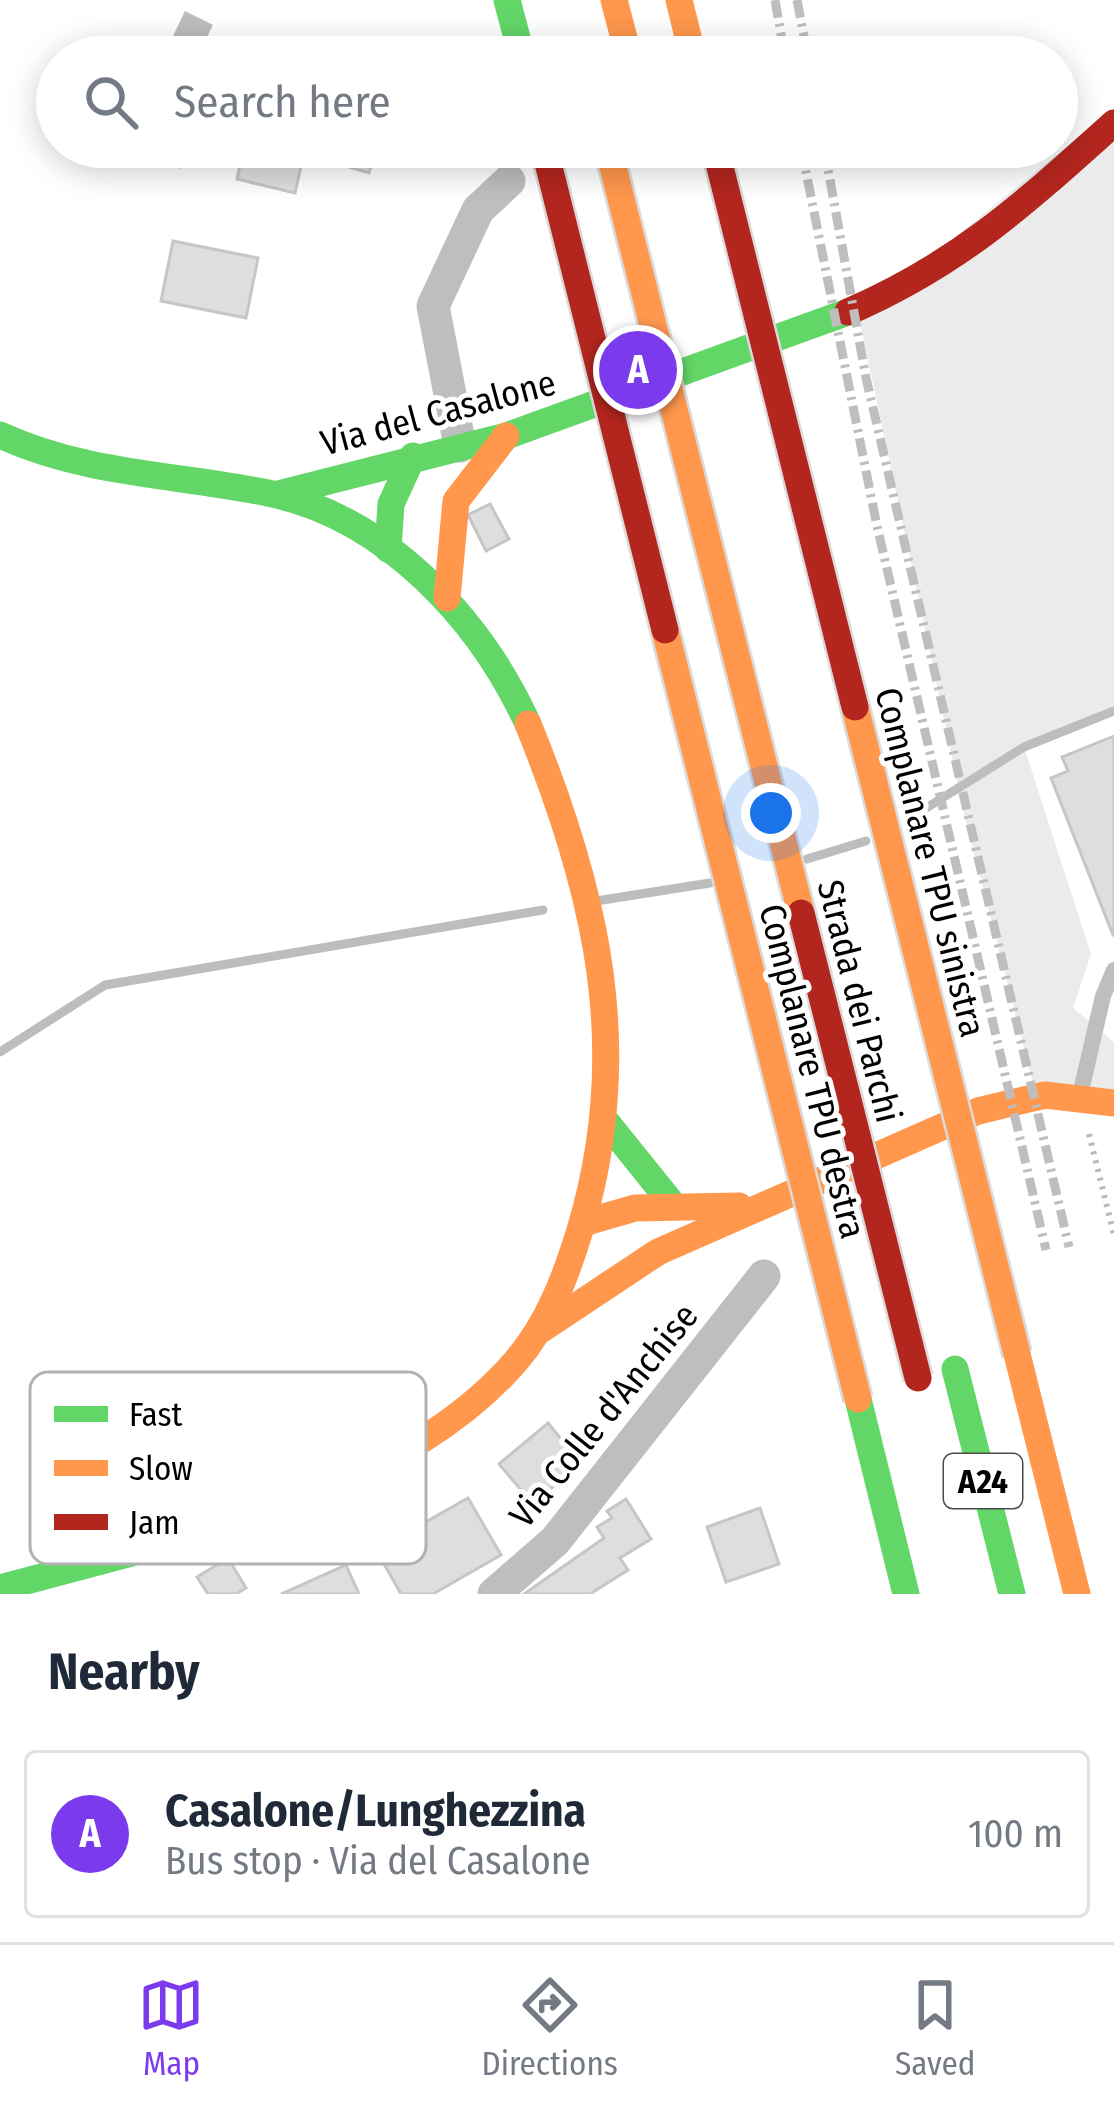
<!DOCTYPE html>
<meta charset="utf-8">
<style>
:root{--surface:#fff;--page:#f6f6f7;--text:#1f2937;--muted:#747a83;--line:#e0e1e3;--accent:#7c3aed}
body{margin:0;font-family:"Fira Sans Condensed",sans-serif;background:var(--page);color:var(--text)}
.you{position:absolute;left:771px;top:813px;width:42px;height:42px;margin:-30px;border:9px solid #fff;border-radius:50%;background:#1a73e8;box-shadow:0 0 0 18px #1a73e833}
.badge{display:grid;place-items:center;width:78px;height:78px;border-radius:50%;background:var(--accent);color:#fff;font-size:39px;font-weight:700}
.pin{position:absolute;translate:-50% -50%;border:6px solid #fff;box-shadow:0 3px 12px #0006}
.list{margin:0;padding:0;list-style:none}
h2{display:flex;justify-content:space-between;align-items:center;height:156px;margin:0;padding:0 48px;font-size:51px}
h2 small{font-size:39px;font-weight:400;color:var(--muted)}
.list li{display:grid;grid-template-columns:78px 1fr auto;gap:36px;align-items:center;box-sizing:border-box;height:168px;margin:0 24px 24px;padding:0 24px;border:3px solid var(--line);border-radius:12px}
.list b{display:block;font-size:45px;white-space:nowrap}
.list p{margin:0;font-size:39px;white-space:nowrap;color:var(--muted)}
.list em{font-size:39px;font-style:normal;color:var(--muted)}
.icon{flex:none;width:66px;height:66px;fill:none;stroke:currentColor;stroke-width:2;stroke-linecap:round;stroke-linejoin:round}
.map{position:relative;flex:none;width:1114px;height:1594px;overflow:hidden}
.search{position:absolute;background:var(--surface);box-shadow:0 6px 30px #0003;left:36px;right:36px;top:36px;height:132px;display:flex;align-items:center;gap:30px;box-sizing:border-box;padding:0 42px;border-radius:66px;color:var(--muted);font-size:45px}
.sheet{height:348px;background:var(--surface)}
nav{display:flex;justify-content:space-around;align-items:center;box-sizing:border-box;height:168px;border-top:3px solid var(--line);background:var(--surface);font-size:33px;color:var(--muted)}
nav a{display:grid;justify-items:center;gap:6px}
nav .on{color:var(--accent)}
.map>svg:first-child{display:block}
</style>
<div class="map">
<svg width="1114" height="1594" viewBox="0 0 1114 1594">
<rect width="100%" height="100%" fill="#fff"/>
<!-- green -->
<polygon fill="#ebebeb" points="1114,108 1114,711 1024,747 1091,954 1073,1008 1114,1042 1114,1103 1036,1095 964,814 857,308 880,298"/>
<!-- water -->
<polygon fill="#bdbdbd" points="185,11 213,25 197,57 163,57"/>
<g fill="none" stroke-linecap="round" stroke-linejoin="round">
<!-- stream -->
<g stroke="#bdbdbd" stroke-width="9">
<polyline points="907,820 1024,747 1114,711"/>
<polyline points="807,859 866,841"/>
<polyline points="596,901 710,883"/>
<polyline points="0,1052 105,985 543,910"/>
</g>
</g>
<!-- building -->
<g fill="#dedede" stroke="#c6c6c6" stroke-width="3">
<polygon points="145,147 184,147 180,167 142,159"/>
<polygon points="244,147 304,153 295,193 237,179"/>
<polygon points="318,147 377,147 369,173 315,157"/>
<polygon points="173,241 258,258 246,318 161,301"/>
<polygon points="490,504 509,539 486,551 468,515"/>
<polygon points="1114,736 1114,935 1113,935 1051,778 1068,771 1062,757"/>
<polygon points="548,1423 581,1463 533,1504 499,1464"/>
<polygon points="468,1498 501,1555 433,1594 401,1594 376,1550"/>
<polygon points="626,1499 651,1539 620,1558 628,1570 590,1594 524,1594 604,1538 597,1527 612,1518 607,1511"/>
<polygon points="760,1508 779,1564 726,1582 707,1527"/>
<polygon points="228,1558 246,1588 236,1594 208,1594 197,1577"/>
<polygon points="346,1565 359,1594 281,1594"/>
</g>
<g fill="none" stroke-linecap="round" stroke-linejoin="round">
<!-- path -->
<polyline stroke="#b9b9b9" stroke-width="6" stroke-dasharray="3 6" stroke-linecap="butt" points="1089,1134 1114,1235"/>
<!-- lane -->
<polyline stroke="#bebebe" stroke-width="16" points="1080,1095 1103,996 1114,970"/>
<!-- street -->
<g stroke="#bebebe" stroke-width="33">
<polyline points="460,446 433,306 478,210 509,181"/>
<polyline points="494,1594 555,1541 764,1276"/>
</g>
<!-- fast -->
<g stroke="#63d668" stroke-width="27">
<polyline points="507,0 522,57"/>
<path d="M0,435C87,475 176,474 268,493C386,517 480,619 528,724"/>
<polyline points="278,494 506,436 848,312"/>
<polyline points="388,549 391,504 413,456"/>
<polyline points="608,1124 674,1206"/>
<polyline points="955,1369 1012,1594"/>
<polyline points="858,1399 906,1594"/>
<polyline points="0,1588 203,1534 320,1491"/>
</g>
<!-- slow -->
<g stroke="#ff974d" stroke-width="27">
<polyline points="614,0 629,57"/>
<polyline points="679,0 693,57"/>
<polyline points="447,598 456,501 506,436"/>
<polyline points="583,1223 635,1208 739,1206"/>
<polyline points="539,1331 658,1252 978,1111 1045,1095 1114,1103"/>
<polyline points="1017,1354 1077,1594"/>
<path d="M320,1491C392,1462 465,1420 516,1361C548,1324 566,1276 580,1230C634,1051 597,893 528,724"/>
</g>
<!-- jam -->
<path stroke="#b3261e" stroke-width="27" d="M848,312C959,264 1025,203 1114,123"/>
<!-- rail -->
<g stroke="#bebebe" stroke-width="9" stroke-dasharray="18 6 3 6" stroke-linecap="butt">
<polyline points="775,0 785,57"/>
<polyline points="797,0 808,57"/>
<polyline points="801,147 877,526 1046,1250"/>
<polyline points="824,147 866,378 1069,1247"/>
</g>
<!-- slow-bridge casing -->
<g stroke="#dbdbdb" stroke-width="32" stroke-linecap="butt">
<g id="slow-bridge">
<polyline points="608,147 801,913"/>
<polyline points="665,630 858,1399"/>
<polyline points="855,707 1017,1354"/>
</g>
</g>
<!-- jam-bridge casing -->
<g stroke="#dbdbdb" stroke-width="32" stroke-linecap="butt">
<g id="jam-bridge">
<polyline points="544,147 665,630"/>
<polyline points="715,147 855,707"/>
<polyline points="801,913 918,1378"/>
</g>
</g>
<!-- slow-bridge -->
<use href="#slow-bridge" stroke="#ff974d" stroke-width="27"/>
<!-- jam-bridge -->
<use href="#jam-bridge" stroke="#b3261e" stroke-width="27"/>
</g>
<g text-anchor="middle" stroke-width="10" stroke-linejoin="round" paint-order="stroke">
<!-- shield labels -->
<rect fill="#fff" stroke="#4c4c4c" stroke-width="3" x="944" y="1454" width="78" height="54" rx="9"/>
<g font-size="33" font-weight="bold" fill="#000">
<text x="983" y="1493">A24</text>
</g>
<!-- street labels -->
<g font-size="36" fill="#000" stroke="#fff">
<text transform="translate(438 412) rotate(-15)" y="13">Via del Casalone</text>
<text transform="translate(931 862) rotate(76)" y="13">Complanare TPU sinistra</text>
<text transform="translate(860 1001) rotate(76)" y="13">Strada dei Parchi</text>
<text transform="translate(813 1071) rotate(76)" y="13">Complanare TPU destra</text>
<text transform="translate(603 1415) rotate(-51)" y="13">Via Colle d'Anchise</text>
</g>
</g>
<!-- legend -->
<rect x="30" y="1372" width="396" height="192" rx="18" fill="#fff" stroke="#b2b2b2" stroke-width="3"/>
<rect x="54" y="1406" width="54" height="16" fill="#63d668"/>
<rect x="54" y="1460" width="54" height="16" fill="#ff974d"/>
<rect x="54" y="1514" width="54" height="16" fill="#b3261e"/>
<g font-size="33" fill="#000">
<text x="129" y="1426">Fast</text>
<text x="129" y="1480">Slow</text>
<text x="129" y="1534">Jam</text>
</g>
</svg>
<div class="you"></div>
<div class="pin badge" style="left:638px;top:370px">A</div>
<div class="search"><svg class="icon" aria-label="search" viewBox="0 0 24 24"><circle cx="10" cy="10" r="6"/><path d="M15 15l6 6"/></svg>Search here</div>
</div>
<section class="sheet">
<h2>Nearby<small></small></h2>
<ul class="list">
<li><span class="badge">A</span><div><b>Casalone/Lunghezzina</b><p>Bus stop · Via del Casalone</p></div><em>100 m</em></li>
</ul>
</section>
<nav>
<a class="on"><svg class="icon" aria-label="map" viewBox="0 0 24 24"><path d="M3 6l6-2 6 2 6-2v14l-6 2-6-2-6 2zM9 4v14M15 6v14"/></svg>Map</a>
<a><svg class="icon" aria-label="directions" viewBox="0 0 24 24"><path d="M12 3l9 9-9 9-9-9zM9 14v-3h6M13 9l2 2-2 2"/></svg>Directions</a>
<a><svg class="icon" aria-label="saved" viewBox="0 0 24 24"><path d="M7 4h10v16l-5-4-5 4z"/></svg>Saved</a>
</nav>
